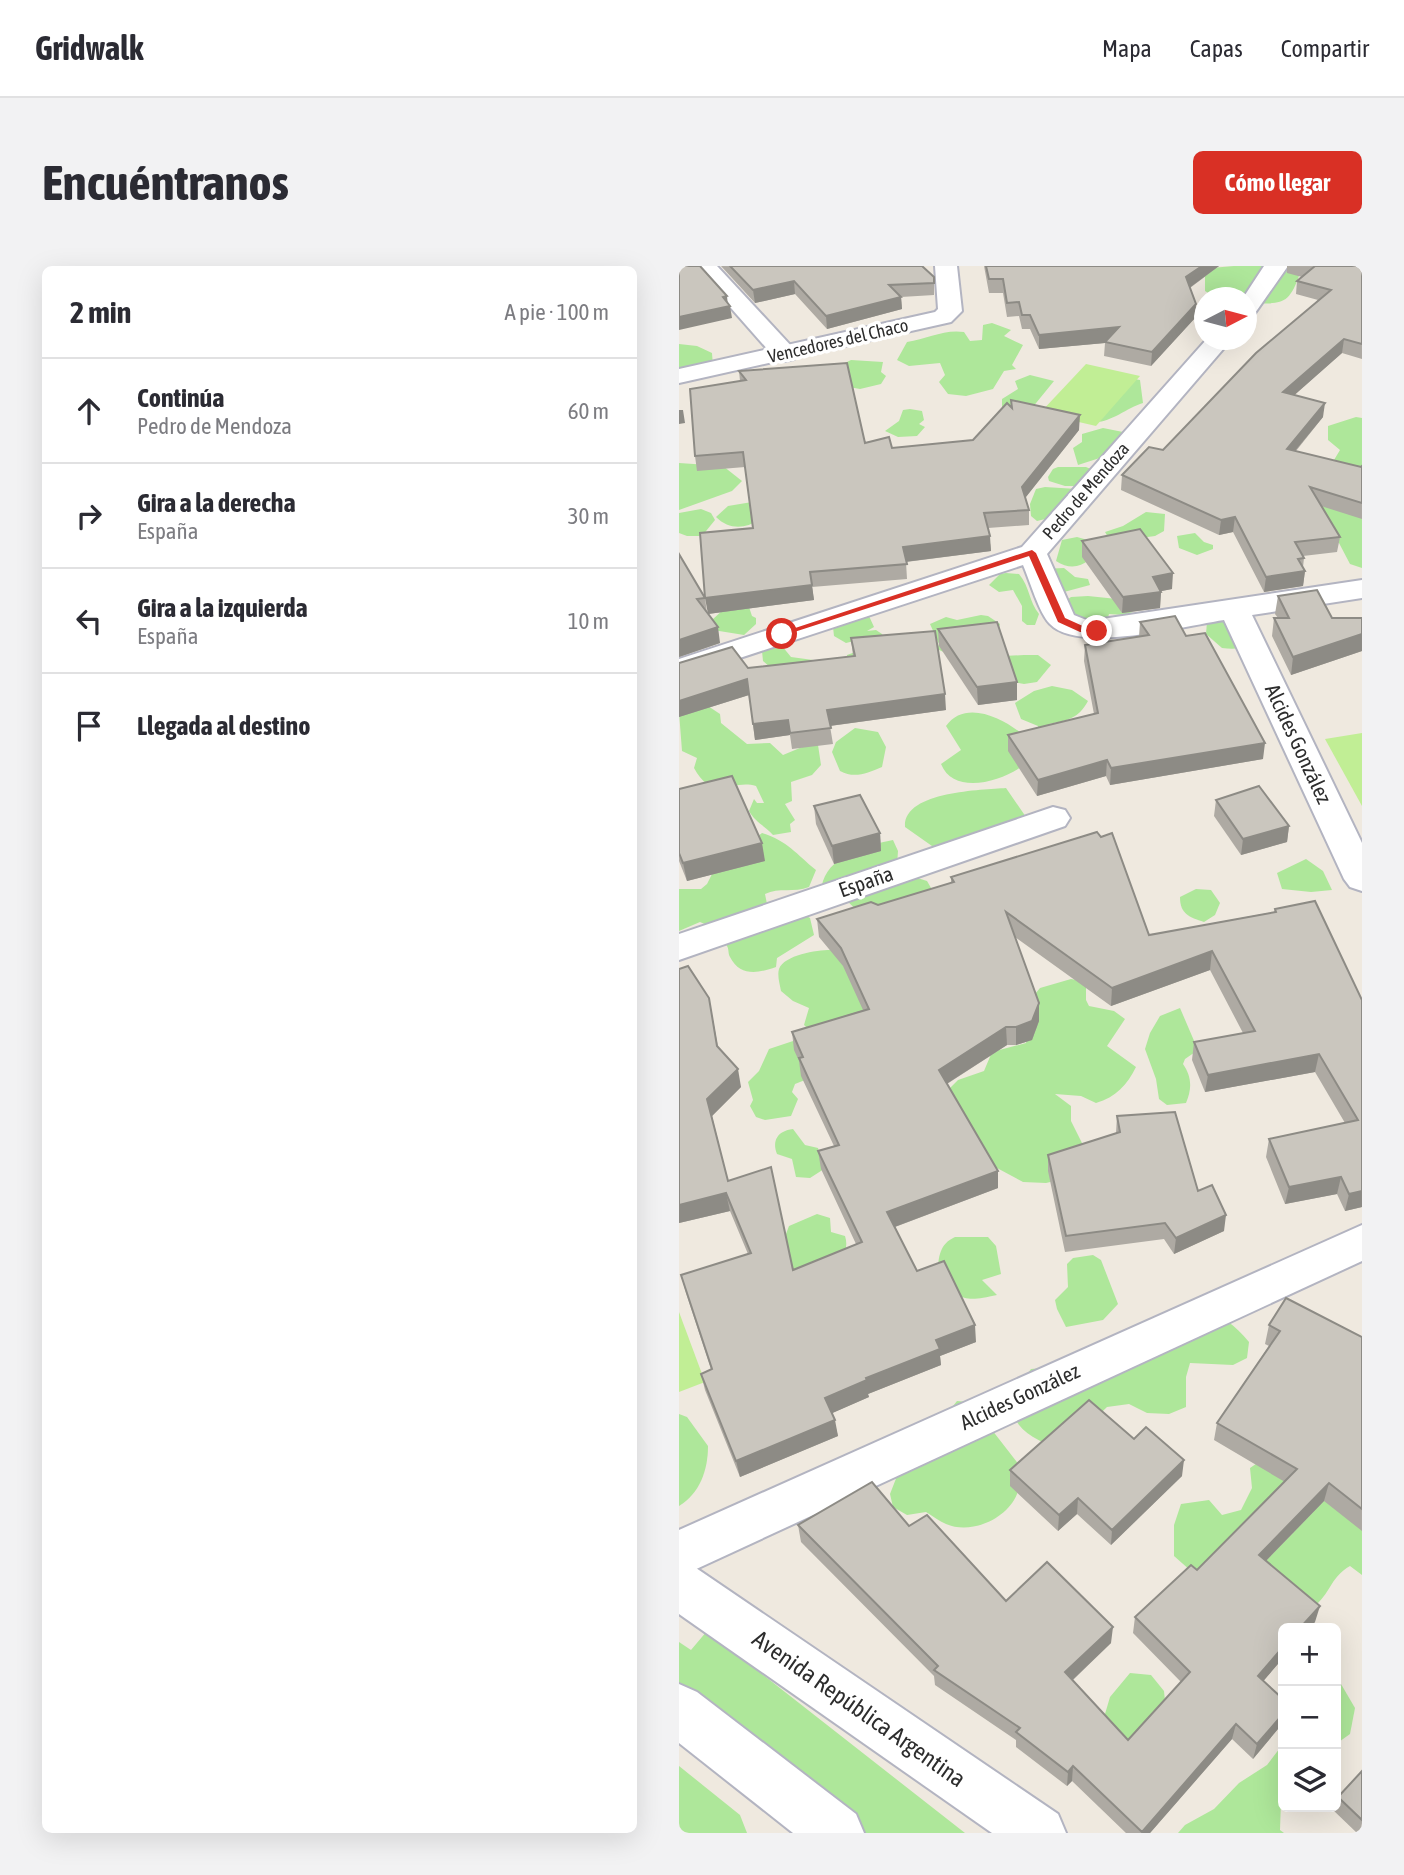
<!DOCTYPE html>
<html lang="es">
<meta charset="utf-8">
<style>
:root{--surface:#fff;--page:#f2f2f3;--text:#2b2b33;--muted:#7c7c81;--line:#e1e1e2;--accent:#d93025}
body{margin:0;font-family:"Asap Condensed",sans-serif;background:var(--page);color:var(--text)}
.controls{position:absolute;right:21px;bottom:21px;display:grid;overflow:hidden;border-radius:10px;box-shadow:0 7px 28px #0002}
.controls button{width:63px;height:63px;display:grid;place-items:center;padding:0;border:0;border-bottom:2px solid var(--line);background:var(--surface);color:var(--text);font:35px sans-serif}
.compass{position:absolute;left:515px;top:21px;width:63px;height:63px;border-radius:50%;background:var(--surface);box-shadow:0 7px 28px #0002;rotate:84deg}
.stop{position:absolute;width:21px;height:21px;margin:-16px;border:5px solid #d93025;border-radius:50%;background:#fff}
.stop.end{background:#d93025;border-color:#fff;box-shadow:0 2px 7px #0008}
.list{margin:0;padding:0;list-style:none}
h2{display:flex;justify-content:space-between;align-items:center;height:91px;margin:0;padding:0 28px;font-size:30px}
h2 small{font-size:23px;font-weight:400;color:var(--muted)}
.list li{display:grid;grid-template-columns:46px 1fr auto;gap:21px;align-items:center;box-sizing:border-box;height:105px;padding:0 28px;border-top:2px solid var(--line)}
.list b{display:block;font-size:26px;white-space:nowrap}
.list p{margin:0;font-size:23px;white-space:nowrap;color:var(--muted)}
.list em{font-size:23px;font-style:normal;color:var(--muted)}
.icon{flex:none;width:38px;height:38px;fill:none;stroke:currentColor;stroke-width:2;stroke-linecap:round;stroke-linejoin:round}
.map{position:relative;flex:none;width:683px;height:1567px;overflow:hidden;border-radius:10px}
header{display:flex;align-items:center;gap:42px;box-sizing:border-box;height:98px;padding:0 35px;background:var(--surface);border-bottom:2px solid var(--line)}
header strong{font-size:33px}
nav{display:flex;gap:38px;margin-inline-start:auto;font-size:24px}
.intro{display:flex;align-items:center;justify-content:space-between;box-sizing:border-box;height:168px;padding:0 42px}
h1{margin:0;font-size:49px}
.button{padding:18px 32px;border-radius:10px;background:var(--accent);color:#fff;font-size:24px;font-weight:700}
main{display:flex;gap:42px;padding:0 42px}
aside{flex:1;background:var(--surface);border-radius:10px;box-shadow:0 7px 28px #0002}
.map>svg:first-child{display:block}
</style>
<header>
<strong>Gridwalk</strong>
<nav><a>Mapa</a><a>Capas</a><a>Compartir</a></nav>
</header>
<div class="intro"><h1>Encuéntranos</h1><a class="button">Cómo llegar</a></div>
<main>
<aside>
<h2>2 min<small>A pie · 100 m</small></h2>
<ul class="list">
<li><svg class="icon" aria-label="ahead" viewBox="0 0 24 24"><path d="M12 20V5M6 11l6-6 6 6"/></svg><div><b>Continúa</b><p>Pedro de Mendoza</p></div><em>60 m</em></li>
<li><svg class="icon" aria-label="right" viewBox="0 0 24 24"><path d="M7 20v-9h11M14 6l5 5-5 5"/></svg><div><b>Gira a la derecha</b><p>España</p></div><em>30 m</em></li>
<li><svg class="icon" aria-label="left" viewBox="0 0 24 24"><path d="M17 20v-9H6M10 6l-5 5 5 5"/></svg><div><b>Gira a la izquierda</b><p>España</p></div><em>10 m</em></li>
<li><svg class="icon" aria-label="arrive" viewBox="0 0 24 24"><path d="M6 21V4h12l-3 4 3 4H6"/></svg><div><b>Llegada al destino</b></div></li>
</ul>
</aside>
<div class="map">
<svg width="683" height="1567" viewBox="0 0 683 1567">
<rect width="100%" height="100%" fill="#efe9df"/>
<!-- green -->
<g fill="#aee79a">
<path d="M555,0H612L621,7C609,43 601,36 568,38V32L536,31L526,25V6L532,2Z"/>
<path d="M313,57L332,64L325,70L344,79L333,99L337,103L325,105L314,123L287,130L269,128L260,116L266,109L261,97L230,100L218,94L228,76C248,73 265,63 285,66L291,75L303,74L304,59Z"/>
<polygon points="0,78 18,80 33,87 34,101 0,108"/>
<polygon points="172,94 204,96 202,106 207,110 202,118 181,123 170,121 164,98"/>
<polygon points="351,109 375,115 353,142 333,147 323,141 323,133 339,123 336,115"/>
<path d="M450,112L461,114L464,137C448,142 432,156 417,156Z"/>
<polygon points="231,143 243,145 245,154 240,158 246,161 238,170 219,171 206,165 220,155 224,144"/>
<polygon points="677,151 683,152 683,302 671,298 660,277 654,276 616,214 652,199 661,184 649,174 649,160"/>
<polygon points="424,162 444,166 447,177 430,189 399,199 394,182 403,176 403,168"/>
<polygon points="0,197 44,200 63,215 53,225 0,244"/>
<polygon points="379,201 407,201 414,204 399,220 386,220 370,215 369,211 374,203"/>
<polygon points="366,221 398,223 387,248 358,255 352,250 351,238 357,223"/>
<path d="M73,236L80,254C66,263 50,264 37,251L49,240Z"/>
<polygon points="22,243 32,247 36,254 23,270 8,270 0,267 0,247"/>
<polygon points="467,246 486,248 485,265 476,270 432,276 426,266 444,260"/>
<polygon points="516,267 525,276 534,279 534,283 518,289 500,282 498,270"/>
<path d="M398,271L423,278C412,296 397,308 377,295L383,274Z"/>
<polygon points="385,302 396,311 409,313 411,319 385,326 362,303"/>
<path d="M327,307L340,308C351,321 350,336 360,348L356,359H348L343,355V340L334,324L320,326L310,319L321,308Z"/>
<polygon points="409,330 438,333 454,346 444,349 430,348 428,356 398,358 388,334 392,331"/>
<polygon points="70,341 73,350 77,352 77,358 65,369 34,364 33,354 45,343"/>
<path d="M529,344L577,360L584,368C575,382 559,384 543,382L527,368Z"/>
<polygon points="176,347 190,350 195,361 188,365 197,364 203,368 209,380 168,393 168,389 179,385 175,375 167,377 155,370 154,361"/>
<polygon points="302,349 309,350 321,358 319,366 269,388 258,383 260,378 251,358 267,351 278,354"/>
<polygon points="103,380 112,391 134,394 140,398 91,401 84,395 83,385"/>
<polygon points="345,389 359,389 372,399 358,416 345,418 324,414 324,390"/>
<path d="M373,420L393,424L409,435C399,453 389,454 370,458C363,471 351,495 339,503C317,517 274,528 262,498L282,484L267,460C286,433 324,452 343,468L359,464V460L342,453L336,437L355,425Z"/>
<path d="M29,440L41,448L42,457L68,478L91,477L104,489L128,479H139L142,499L133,509L112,516L113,535L106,538L116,554L111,558L112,566L94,569C86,560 76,556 70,545L75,533L78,537H85L77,520C53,513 33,536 15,502L18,492L3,485L0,446Z"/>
<path d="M176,462L199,466L207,481L203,501C188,507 176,513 161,505L153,486L157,476Z"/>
<path d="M327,522L347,551L280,587L253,580L226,561C224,525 303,524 327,522Z"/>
<path d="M83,567C109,575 117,588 137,604L130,621C115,627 100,621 86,628L88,638L124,648L131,652L135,669L98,692L97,701C80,707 61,711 51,691C49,688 50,683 48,680C43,672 33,668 28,659L21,656L0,665V623H22L28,618L34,606Z"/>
<path d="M214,574L219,585L218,599L229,609L248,615L255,627L182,648L168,635L144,632C144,627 142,620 144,615C153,588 190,579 214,574Z"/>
<polygon points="627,593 644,605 653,624 632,626 603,623 598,607"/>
<path d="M517,623L532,624L541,637L536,649L525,656C510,651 501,648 501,631Z"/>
<path d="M151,684L159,686L199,739L134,767L125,759L130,742L114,735L102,725C101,719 98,710 100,703C105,689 138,684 151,684Z"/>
<path d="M392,713L403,715L407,720V734L410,740L435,745L446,753L428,780L457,801C448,819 437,831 417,837L402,830L376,828L392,840V855L406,883L384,913L367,917L344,916L303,894L269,824L279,814L305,805L313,786L347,777L349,767L342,745L361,722Z"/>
<path d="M501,742L519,784L506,793L504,798C513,811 513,823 507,837L488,839L480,833L477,813L466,783L471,767L481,750Z"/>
<polygon points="117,774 136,810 116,818 113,826 119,833 112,850 86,854 77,851 71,840 74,834 69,816 80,805 90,783"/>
<path d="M114,863L126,879L139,882L145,903L131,912L117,911L113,893L98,888C93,875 98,865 114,863Z"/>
<path d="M138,948L151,952L152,966L166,970C173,991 150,1007 137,1023L98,992L110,960Z"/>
<path d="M276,971H309L317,980L322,1008L303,1014L318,1029C287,1036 282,1035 258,1012C260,995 258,979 276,971Z"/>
<polygon points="414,989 422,994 439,1038 424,1054 387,1061 378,1043 376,1034 389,1021 388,998 394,992"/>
<path d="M523,1042C544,1050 556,1059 570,1076L568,1092L554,1099L511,1097L507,1111V1141L490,1148L468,1147L450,1138L428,1141L383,1185C337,1166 317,1150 352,1103L376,1101L458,1070L480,1049Z"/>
<path d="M278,1135L301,1137L313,1164L341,1200C340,1209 341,1220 338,1228C328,1253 292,1269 267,1258C260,1255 254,1250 247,1246L228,1249L214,1241L211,1228L218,1210Z"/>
<path d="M0,1148L8,1151L29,1180C29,1204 21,1227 0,1240Z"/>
<path d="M590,1189L683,1261V1309L671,1300C652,1311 653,1324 637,1339L532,1303L512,1305L495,1290V1259L502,1238L530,1234L543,1249L562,1244L573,1222L571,1202Z"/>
<polygon points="28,1365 286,1567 167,1567 0,1432 0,1376 12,1384"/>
<polygon points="451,1407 472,1409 485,1425 487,1445 450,1482 413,1459 426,1448 431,1431"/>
<polygon points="662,1418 676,1442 671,1468 657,1478 657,1418"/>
<polygon points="604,1478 601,1564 605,1567 499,1567 506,1559 535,1543 560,1517 588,1499"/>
<polygon points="0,1500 61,1549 68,1567 0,1567"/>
</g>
<!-- pitch -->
<g fill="#c1ee95">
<polygon points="407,98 461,110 417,160 361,147"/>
<polygon points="683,467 683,540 646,473"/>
<polygon points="0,1046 26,1116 0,1126"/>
</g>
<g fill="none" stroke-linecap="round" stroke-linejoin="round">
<!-- minor casing -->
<g stroke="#b3b4c1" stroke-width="4">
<g id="minor">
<polygon points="15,0 38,0 115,83 118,88 115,93 106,95 97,93"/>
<polygon points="585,0 609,0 576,47 568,49 568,32 564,32"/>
<path d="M527,74H552L368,288L395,349L410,355L683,314V332L573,349L683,577V625L671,621L665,613L545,354C506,360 399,388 371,358C360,347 351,315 344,299L0,412V393L343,281Z"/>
<polygon points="374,541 386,544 391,552 386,560 0,694 0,668"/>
<polygon points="683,959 683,995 0,1311 0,1264"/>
</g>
</g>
<!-- tertiary casing -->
<g stroke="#b3b4c1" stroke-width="4">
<polygon id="tertiary" points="256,0 278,0 283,45 272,56 0,117 0,103 256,46 259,43"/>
</g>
<!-- secondary casing -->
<g stroke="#b3b4c1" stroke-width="4">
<g id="secondary">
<polygon points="0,1295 17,1302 379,1548 387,1567 313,1567 0,1348"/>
<polygon points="0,1418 18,1426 177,1548 185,1567 114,1567 0,1477"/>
</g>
</g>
<!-- minor -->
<use href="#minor" fill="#fff" fill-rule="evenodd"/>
<!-- tertiary -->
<use href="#tertiary" fill="#fff" fill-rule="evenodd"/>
<!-- secondary -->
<use href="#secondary" fill="#fff" fill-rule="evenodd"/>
</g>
<!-- wall -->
<g fill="#aeaaa3">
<polygon points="42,0 243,0 255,11 255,29 222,31 223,43 148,63 116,28 76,37"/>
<polygon points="305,0 540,0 511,22 517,38 516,52 472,100 425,90 426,77 360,83 351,63 343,63 340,50 328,51 324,27 310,27"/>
<polygon points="608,0 683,0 683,93 663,87 615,129 644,151 617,185 682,201 683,200 683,253 642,240 661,271 658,286 624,290 625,292 624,301 626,305 624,320 585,326 554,266 540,269 442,224 443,209 484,184 639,34 617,28 618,15 623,11 608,7"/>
<polygon points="60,105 186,177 213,182 294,174 332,140 332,134 400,164 346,232 350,244 350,259 309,262 312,285 227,296 228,313 133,321 135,334 29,348 41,377 0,391 0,288 26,332 28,347 74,262 66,201 18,205 16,190 61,115"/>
<polygon points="403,275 493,323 482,325 481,342 443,347 403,291"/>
<polygon points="599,330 653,352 683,352 683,385 612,409 593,370 595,352 599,352 596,348"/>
<polygon points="461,356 507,370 584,493 431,519 427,510 358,530 329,485 329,469 415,448 405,395 406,379 460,371"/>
<polygon points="259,363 338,434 299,439 260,380"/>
<polygon points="172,372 267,444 151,460 154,478 113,483 111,469 76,474 70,429 0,451 0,397 69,402 174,390"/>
<polygon points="0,523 86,595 8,615 0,595"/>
<polygon points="537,534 610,560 608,576 562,589 535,550"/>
<polygon points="135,540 201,567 202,585 155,598 137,558"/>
<polygon points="272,611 470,669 595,646 596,643 683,734 683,941 666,945 658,928 606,938 587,891 590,873 666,857 636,806 526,826 513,794 515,776 564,767 531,704 432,740 336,671 360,737 360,755 353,774 337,779 328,779 268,818 319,905 319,922 216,961 238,1005 297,1076 261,1090 262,1099 189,1128 190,1131 153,1147 159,1170 61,1211 26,1124 22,1108 32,1103 7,1027 2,1009 69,988 51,945 0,957 0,703 30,732 39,781 62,821 33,850 49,915 114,1004 177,978 142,903 139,885 155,880 122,810 120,795 115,784 113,766 184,744 164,700 140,671 138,653 199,639 272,617"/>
<polygon points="438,850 519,925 545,965 495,988 485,973 386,986 369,905 369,889 437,867"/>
<polygon points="590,1059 683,1071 683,1265 645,1235 587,1295 636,1356 630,1362 604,1362 604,1392 584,1415 604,1433 604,1457 574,1493 553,1473 471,1567 447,1567 393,1515 388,1520 337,1481 337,1474 256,1419 255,1410 122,1276 119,1259 230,1260 327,1335 432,1377 394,1414 449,1474 502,1416 454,1367 456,1351 518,1304 606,1216 535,1174 538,1157 590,1080 586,1078"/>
<polygon points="455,1173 503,1210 432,1279 398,1248 379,1265 331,1220 331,1204"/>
<polygon points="683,1505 683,1567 678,1567 654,1544 655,1541 657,1541 659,1531"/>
</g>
<!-- shaded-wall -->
<g fill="#8d8b85">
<polygon points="523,0 540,0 506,25 507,11"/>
<polygon points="115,15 116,28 76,37 74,24"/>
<polygon points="48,30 49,40 51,40 53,52 0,64 0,51"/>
<polygon points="222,31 223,43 148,63 147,50"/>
<polygon points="517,38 516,52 472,100 473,86"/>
<polygon points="440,61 426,77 360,83 360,69"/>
<polygon points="665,73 663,87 602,141 604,126"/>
<polygon points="646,137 644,151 606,197 608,183"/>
<polygon points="0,144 4,144 6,157 0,158"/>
<polygon points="401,149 400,164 343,236 343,221"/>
<polygon points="556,251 554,266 540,269 542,254"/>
<polygon points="311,270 312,285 225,296 224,281"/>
<polygon points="626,305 624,320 585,326 587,311"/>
<polygon points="494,307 493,323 473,327 474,311"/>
<polygon points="133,319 135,334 29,348 26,332"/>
<polygon points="482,326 481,342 443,347 444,331"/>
<polygon points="39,361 41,377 0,391 0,374"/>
<polygon points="683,368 683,385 612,409 614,391"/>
<polygon points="68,413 70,429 0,451 0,435"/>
<polygon points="338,416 338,434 299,439 298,421"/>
<polygon points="266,428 267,444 150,460 148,444"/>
<polygon points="109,454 111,469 76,474 74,458"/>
<polygon points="586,477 584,493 431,519 432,502"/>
<polygon points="428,494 427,510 358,530 359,514"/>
<polygon points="610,560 608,576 562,589 564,573"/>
<polygon points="201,567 202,585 155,598 153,580"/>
<polygon points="83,577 86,595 8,615 4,597"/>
<polygon points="533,685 531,704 432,740 433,722"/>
<polygon points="360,737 360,755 353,774 337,779 337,761"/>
<polygon points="327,761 328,779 261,822 260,804"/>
<polygon points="640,788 636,806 526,826 529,809"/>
<polygon points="59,803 62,821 32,851 28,833"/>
<polygon points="319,905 319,922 210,963 208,946"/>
<polygon points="662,911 658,928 606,938 610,921"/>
<polygon points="683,925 683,941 666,945 670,928"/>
<polygon points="47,927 51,945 0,957 0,939"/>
<polygon points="547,949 545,965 495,988 497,972"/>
<polygon points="296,1059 297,1076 261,1090 262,1099 189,1128 190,1131 149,1149 146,1132 257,1074"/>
<polygon points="156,1154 159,1170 61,1211 57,1195"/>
<polygon points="505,1194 503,1210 432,1279 433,1264"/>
<polygon points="650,1217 645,1235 576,1306 580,1289"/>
<polygon points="399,1232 398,1248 379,1265 380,1249"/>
<polygon points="641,1340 636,1356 630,1362 621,1362"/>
<polygon points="434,1361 432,1377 386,1421 386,1406"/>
<polygon points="604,1381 604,1392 575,1426 579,1410"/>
<polygon points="604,1448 604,1457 574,1493 578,1478"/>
<polygon points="557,1458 553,1473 471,1567 463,1567"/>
<polygon points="394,1500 393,1515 388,1520 389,1506"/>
</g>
<!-- building -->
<g fill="#cac6be" stroke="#8d8b85" stroke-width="2">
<polygon points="0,0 21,0 48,30 44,31 51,40 0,51"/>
<polygon points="51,0 243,0 255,11 255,17 210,19 222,31 147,50 115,15 74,24"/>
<polygon points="307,0 523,0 507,11 517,38 473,86 426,76 440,61 360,69 351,49 343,49 340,36 328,37 324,13 310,13"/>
<polygon points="636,0 683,0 683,78 665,73 604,126 646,137 608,183 682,201 683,200 683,237 631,221 661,271 616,276 625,292 619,293 626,305 587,311 556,251 542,254 443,209 470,181 484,184 577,87 652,24 618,15"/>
<polygon points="168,97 186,177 210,171 213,182 294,174 328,137 333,142 332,134 401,149 343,221 350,244 305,247 311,270 224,281 228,298 131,306 133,319 26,332 21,267 74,262 64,186 16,190 11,123 67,114 60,105"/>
<polygon points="461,263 494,307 474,311 482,326 444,331 403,275"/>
<polygon points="0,288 26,332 18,333 39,361 0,374"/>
<polygon points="638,324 653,352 683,352 683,368 614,391 595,352 610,352 599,330"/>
<polygon points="496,350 507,370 526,367 586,477 432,502 428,494 359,514 329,469 419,447 406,379 470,369 461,356"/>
<polygon points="318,356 338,416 298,421 259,363"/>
<polygon points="256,365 266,428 148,444 152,462 111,467 109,454 74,458 68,413 0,435 0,397 53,381 69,402 176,390 172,372"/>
<polygon points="53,510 83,577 4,597 0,587 0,523"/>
<polygon points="580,520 610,560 564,573 537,534"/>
<polygon points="181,529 201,567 153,580 135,540"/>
<polygon points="418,566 422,571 433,567 470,669 597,646 596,643 636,635 683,734 683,925 670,928 662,911 610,921 590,873 679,854 640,788 529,809 515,776 576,765 533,685 433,722 327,646 360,737 353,755 337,761 327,761 260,804 319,905 208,946 238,1005 265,995 296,1059 257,1074 261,1083 187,1112 188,1114 146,1132 156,1154 57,1195 22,1108 33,1103 2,1009 72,987 47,927 0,939 0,703 9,700 30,732 38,780 59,803 28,833 49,915 92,901 114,1004 183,976 139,885 160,879 120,792 124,791 113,766 190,743 162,682 138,653 192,636 199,639 275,616 272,611"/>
<polygon points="496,846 519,925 533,919 547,949 497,972 486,957 387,970 369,889 441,866 438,850"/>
<polygon points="607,1032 683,1071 683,1243 650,1217 580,1289 641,1340 621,1362 604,1362 604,1381 579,1410 604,1433 604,1448 578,1478 557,1458 463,1566 394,1500 389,1506 337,1466 341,1462 255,1404 259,1400 119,1259 193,1216 230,1260 248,1249 327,1335 368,1296 434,1361 386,1406 449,1474 511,1406 456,1351 512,1299 518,1304 618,1203 538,1157 601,1065 590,1059"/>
<polygon points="410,1134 455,1173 467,1161 505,1194 433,1264 399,1232 380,1249 331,1204"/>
<polygon points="683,1505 683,1554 659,1531"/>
</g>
<!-- route -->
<polygon fill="#d93025" points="353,284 357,287 386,352 406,361 421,363 421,367 401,366 379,356 350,290 106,369 98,368"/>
<g text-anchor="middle" stroke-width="7" stroke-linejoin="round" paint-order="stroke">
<!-- far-street labels -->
<g font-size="18" fill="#2d2d2d" stroke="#fff">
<text transform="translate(159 75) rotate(-13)" y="6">Vencedores del Chaco</text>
<text transform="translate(407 225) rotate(-49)" y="6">Pedro de Mendoza</text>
</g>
<!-- street labels -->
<g font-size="21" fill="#2d2d2d" stroke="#fff">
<text transform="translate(619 478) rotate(65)" y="7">Alcides González</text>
<text transform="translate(187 616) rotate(-19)" y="7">España</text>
<text transform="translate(341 1131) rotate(-25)" y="7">Alcides González</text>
</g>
<!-- near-street labels -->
<g font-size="24" fill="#2d2d2d" stroke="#fff">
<text transform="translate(180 1443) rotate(35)" y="8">Avenida República Argentina</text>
</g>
</g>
</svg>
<div class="controls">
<button>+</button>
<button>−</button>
<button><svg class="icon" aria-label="layers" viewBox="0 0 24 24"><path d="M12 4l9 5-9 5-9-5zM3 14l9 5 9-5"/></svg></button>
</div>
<svg class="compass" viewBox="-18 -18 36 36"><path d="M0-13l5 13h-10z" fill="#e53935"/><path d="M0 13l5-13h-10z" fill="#7c7c81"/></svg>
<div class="stop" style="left:103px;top:368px"></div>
<div class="stop end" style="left:418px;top:365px"></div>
</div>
</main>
